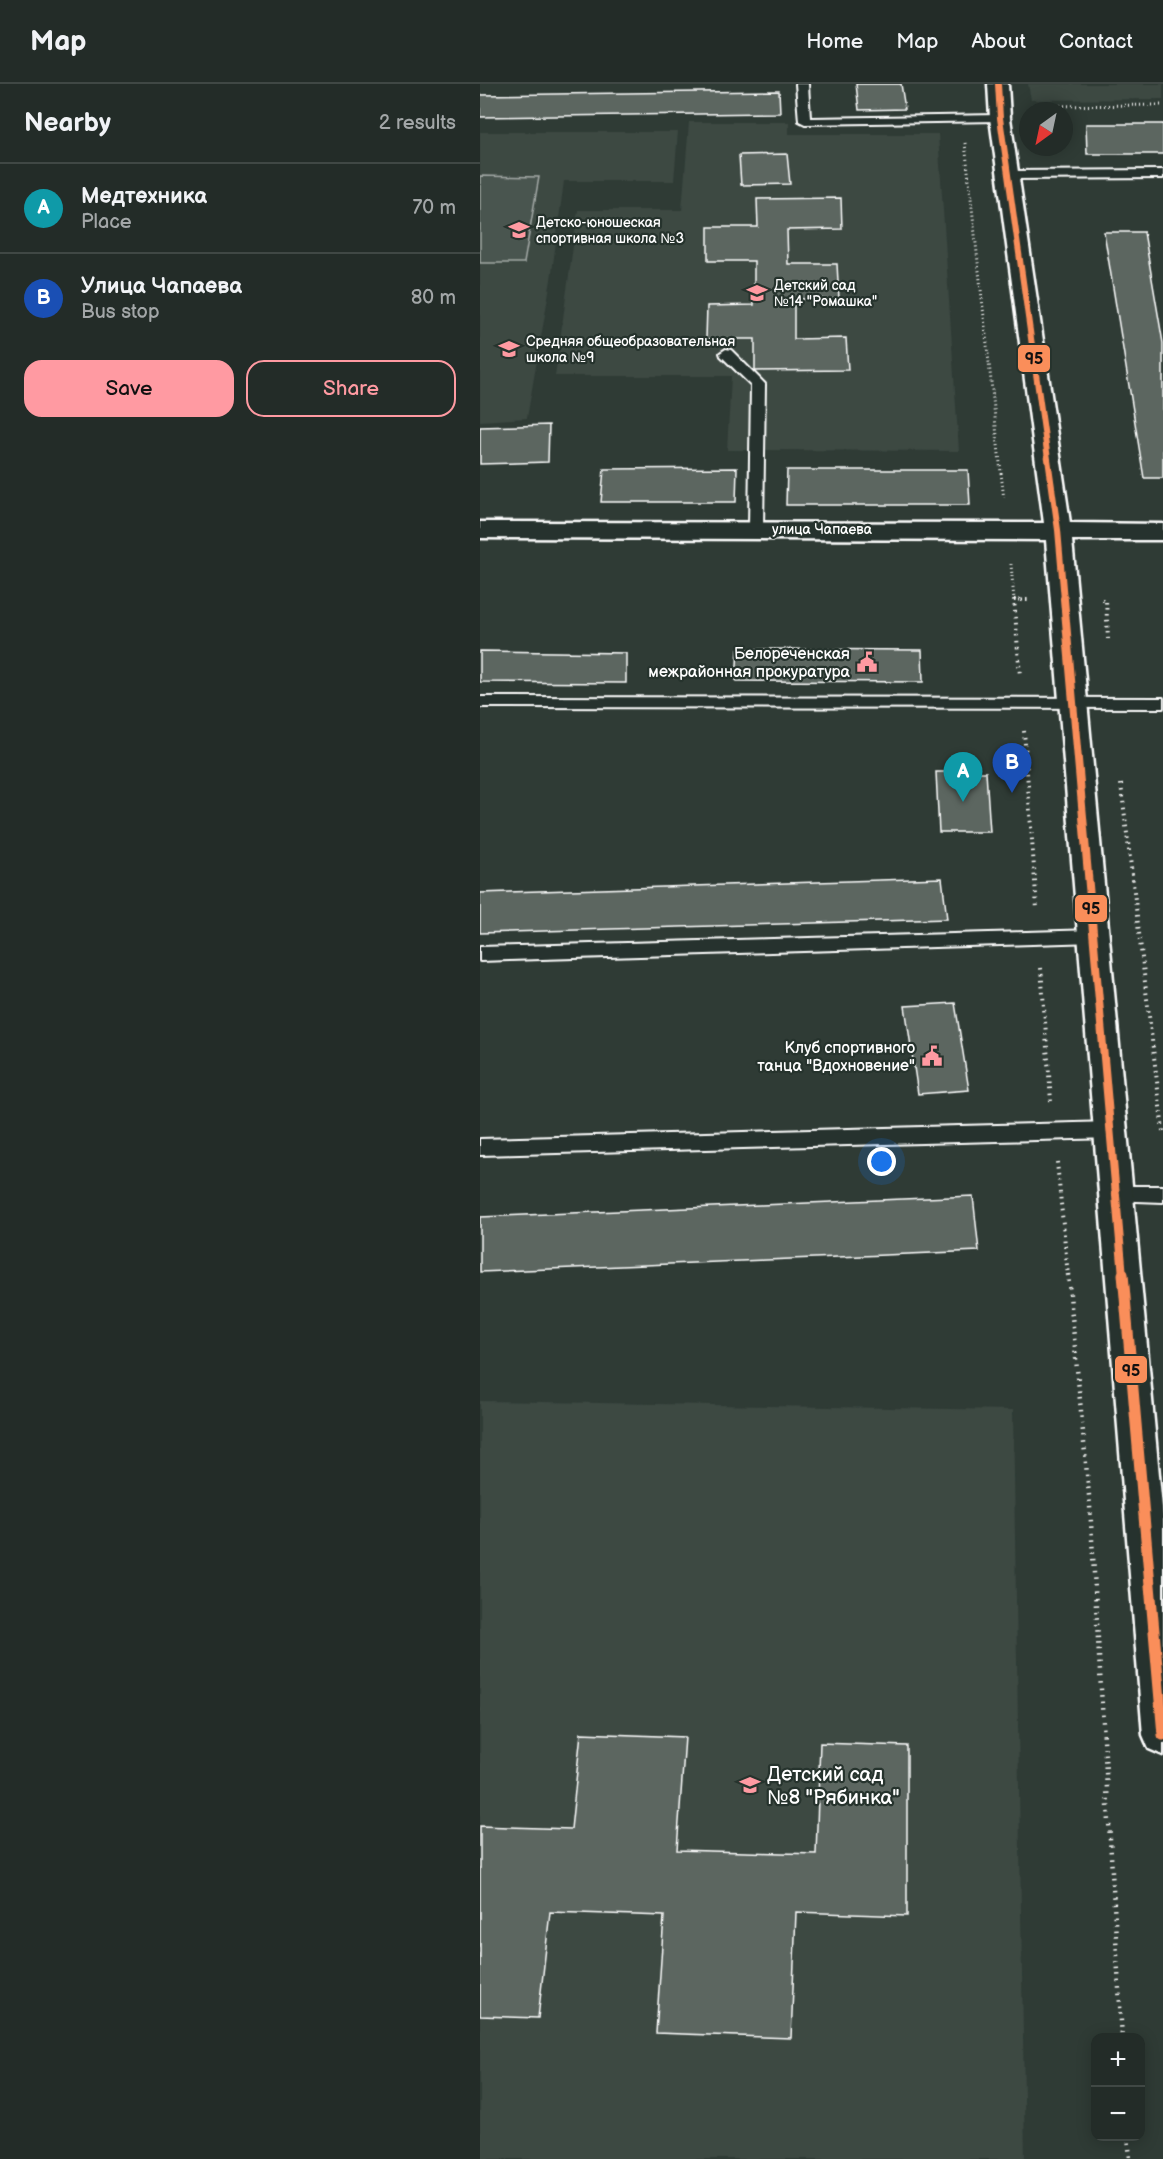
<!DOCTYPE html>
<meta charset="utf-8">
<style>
:root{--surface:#232c28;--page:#2b3430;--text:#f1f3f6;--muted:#a3a7a8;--line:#404845;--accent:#ff9aa2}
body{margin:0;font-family:"Balsamiq Sans",sans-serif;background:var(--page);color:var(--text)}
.controls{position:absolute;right:18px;bottom:18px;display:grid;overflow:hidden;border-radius:12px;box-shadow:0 3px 15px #0003}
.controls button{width:54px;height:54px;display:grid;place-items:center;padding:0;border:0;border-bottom:2px solid var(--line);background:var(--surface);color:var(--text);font:30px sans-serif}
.compass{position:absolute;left:539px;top:18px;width:54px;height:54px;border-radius:50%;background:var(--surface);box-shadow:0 3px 15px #0003;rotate:213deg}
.you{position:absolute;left:402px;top:1078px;width:21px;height:21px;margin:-15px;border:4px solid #fff;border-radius:50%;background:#1a73e8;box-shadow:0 0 0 9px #1a73e833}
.badge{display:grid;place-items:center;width:39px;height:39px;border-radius:50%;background:var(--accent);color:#fff;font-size:20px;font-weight:700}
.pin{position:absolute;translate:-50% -50px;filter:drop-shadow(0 2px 3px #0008)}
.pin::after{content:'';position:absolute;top:32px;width:21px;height:18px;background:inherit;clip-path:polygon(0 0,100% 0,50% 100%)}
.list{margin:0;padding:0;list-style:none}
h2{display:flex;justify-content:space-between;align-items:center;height:78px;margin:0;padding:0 24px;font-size:26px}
h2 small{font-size:20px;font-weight:400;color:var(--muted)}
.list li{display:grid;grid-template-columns:39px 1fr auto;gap:18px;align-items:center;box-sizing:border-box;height:90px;padding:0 24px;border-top:2px solid var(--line)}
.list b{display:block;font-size:22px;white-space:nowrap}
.list p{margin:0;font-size:20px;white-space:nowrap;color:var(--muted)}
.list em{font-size:20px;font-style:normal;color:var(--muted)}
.actions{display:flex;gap:12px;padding:18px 24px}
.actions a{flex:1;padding:14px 0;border:2px solid var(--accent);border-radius:18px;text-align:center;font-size:21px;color:var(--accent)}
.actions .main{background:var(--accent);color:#111}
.map{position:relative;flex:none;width:683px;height:2075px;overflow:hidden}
header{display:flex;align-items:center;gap:36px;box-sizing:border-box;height:84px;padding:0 30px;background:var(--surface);border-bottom:2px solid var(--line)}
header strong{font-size:28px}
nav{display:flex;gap:33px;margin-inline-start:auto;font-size:21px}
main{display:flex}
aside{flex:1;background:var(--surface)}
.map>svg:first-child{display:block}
</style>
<header>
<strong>Map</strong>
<nav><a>Home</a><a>Map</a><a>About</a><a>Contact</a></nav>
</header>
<main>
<aside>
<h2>Nearby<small>2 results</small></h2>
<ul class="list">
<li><span class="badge" style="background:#0f9aa8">A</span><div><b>Медтехника</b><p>Place</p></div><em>70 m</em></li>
<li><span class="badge" style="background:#1a4fb4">B</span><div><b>Улица Чапаева</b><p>Bus stop</p></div><em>80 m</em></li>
</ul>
<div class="actions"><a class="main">Save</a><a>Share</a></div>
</aside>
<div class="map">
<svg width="683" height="2075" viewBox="0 0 683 2075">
<rect width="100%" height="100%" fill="#2f3b35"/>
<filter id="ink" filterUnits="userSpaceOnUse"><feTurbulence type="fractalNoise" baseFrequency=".0167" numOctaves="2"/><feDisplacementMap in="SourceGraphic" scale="12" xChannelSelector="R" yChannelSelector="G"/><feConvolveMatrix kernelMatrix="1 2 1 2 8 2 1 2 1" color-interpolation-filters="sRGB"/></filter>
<g filter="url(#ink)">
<!-- built -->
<g fill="#3c4842">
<polygon points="548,0 683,0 683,15 551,16"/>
<polygon points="209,38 309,38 309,50 458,50 479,367 247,366 251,292 75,292 98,126 202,126"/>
<polygon points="0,48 198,48 194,97 84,97 71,196 47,334 0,337"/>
<polygon points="0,1317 533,1326 545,2075 0,2075"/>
</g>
<!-- green -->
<polygon fill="#4a544f" stroke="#a4aaa7" stroke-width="1.5" points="0,92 59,93 44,179 0,179"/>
<!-- building -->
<g fill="#5b6661" stroke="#fff" stroke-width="1.5">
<polygon points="376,0 421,0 425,25 379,26"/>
<polygon points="299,7 300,29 0,33 0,11"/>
<polygon points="606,40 683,40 683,70 607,70"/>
<polygon points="307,70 310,100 261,101 259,71"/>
<polygon points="361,114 362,145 307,146 308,180 357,180 359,215 314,215 314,255 366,254 368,286 275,287 275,255 226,255 227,222 274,221 274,177 228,177 228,143 278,143 277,115"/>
<polygon points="624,148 664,148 683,259 683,394 664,394"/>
<polygon points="69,341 68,378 0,380 0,343"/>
<polygon points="257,384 256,418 121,418 124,385"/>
<polygon points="307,386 488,386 490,421 306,421"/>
<polygon points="258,565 442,566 443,598 256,597"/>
<polygon points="0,567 146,569 146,599 0,598"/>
<polygon points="456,688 506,688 510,748 459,748"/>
<polygon points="462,794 467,835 0,849 0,809"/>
<polygon points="475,919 489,1006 438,1010 425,922"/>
<polygon points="493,1112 499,1167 0,1188 0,1133"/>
<polygon points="101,1649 205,1653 197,1766 336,1770 340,1659 427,1662 427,1832 316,1828 311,1954 176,1949 184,1832 70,1828 58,1934 0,1932 0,1742 91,1745"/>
</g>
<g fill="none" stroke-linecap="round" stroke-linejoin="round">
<!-- service casing -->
<g stroke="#fff" stroke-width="4">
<g id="service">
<polygon points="316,0 328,0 330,34 520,31 526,34 520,37 325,40 319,37"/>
<polygon points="683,86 683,94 528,95 522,91 528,87"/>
<polygon points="246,265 251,266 285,300 283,445 276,450 269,445 271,301 241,272 240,269"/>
<polygon points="0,613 683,614 683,624 0,623"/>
<polygon points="615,846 621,847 623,852 621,857 615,858 0,877 0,863"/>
<polygon points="632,1038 638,1041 641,1046 638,1051 632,1054 0,1071 0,1055"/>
<polygon points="637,1102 683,1102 683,1118 630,1116 628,1110 630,1104"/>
</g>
</g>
<!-- tertiary casing -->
<g stroke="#fff" stroke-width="5">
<polygon id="tertiary" points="508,0 528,0 530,34 590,439 683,440 683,456 592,456 683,1434 683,1671 669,1665 663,1651 566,456 0,454 0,438 564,439 510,34"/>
</g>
<!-- path-far2 -->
<g stroke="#fff" stroke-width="3" stroke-dasharray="1 3" stroke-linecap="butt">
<polyline points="552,22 683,21"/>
<polyline points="485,59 524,416"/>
<polyline points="531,480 534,516"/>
<polyline points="534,516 548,516"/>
<polyline points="622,516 626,516"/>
</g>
<!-- path-far1 -->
<g stroke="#fff" stroke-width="4" stroke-dasharray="1.5 4.5" stroke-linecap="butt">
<polyline points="534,515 540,592"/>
<polyline points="534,516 548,516"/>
<polyline points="622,516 626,516 628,555"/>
<polyline points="544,647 557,825"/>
<polyline points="641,700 683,1047"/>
<polyline points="561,884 571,1017"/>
<polyline points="577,1078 588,1192"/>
</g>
<!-- path -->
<g stroke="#fff" stroke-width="4.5" stroke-dasharray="1.5 5" stroke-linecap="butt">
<polyline points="588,1190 610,1422 642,1954"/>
<polyline points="648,2052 650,2075"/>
</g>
<!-- service -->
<use href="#service" fill="#26332d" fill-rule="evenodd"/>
<!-- tertiary -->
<use href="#tertiary" fill="#26332d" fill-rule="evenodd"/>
<!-- bus-1-far2 casing -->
<g stroke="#26332d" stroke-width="9">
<polyline id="bus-1-far2" points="518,0 520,34 578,446 584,516"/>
</g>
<!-- bus-1-far1 casing -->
<g stroke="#26332d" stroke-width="13">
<polyline id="bus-1-far1" points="584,515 643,1192"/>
</g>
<!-- bus-1 casing -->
<g stroke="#26332d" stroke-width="16">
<polyline id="bus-1" points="643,1190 683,1651"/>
</g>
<!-- bus-1-far2 -->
<use href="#bus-1-far2" stroke="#fa8e5a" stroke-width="6"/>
<!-- bus-1-far1 -->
<use href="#bus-1-far1" stroke="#fa8e5a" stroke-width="8"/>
<!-- bus-1 -->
<use href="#bus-1" stroke="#fa8e5a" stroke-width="11"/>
</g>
</g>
<!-- icons -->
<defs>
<g id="school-bare" transform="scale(1.62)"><path d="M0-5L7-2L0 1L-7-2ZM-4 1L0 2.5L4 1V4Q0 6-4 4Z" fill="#ff9aa2" stroke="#26332d" stroke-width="2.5" paint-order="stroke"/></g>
<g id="civic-bare" transform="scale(1.62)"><path d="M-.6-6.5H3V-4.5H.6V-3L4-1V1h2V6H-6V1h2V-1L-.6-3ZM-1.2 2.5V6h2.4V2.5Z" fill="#ff9aa2" stroke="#26332d" stroke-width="2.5" paint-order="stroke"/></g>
</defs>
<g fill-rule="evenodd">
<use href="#school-bare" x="39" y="146"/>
<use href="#school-bare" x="277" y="209"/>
<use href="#school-bare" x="29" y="265"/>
<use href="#civic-bare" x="387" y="578"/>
<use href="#civic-bare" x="452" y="972"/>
<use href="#school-bare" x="270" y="1701"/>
</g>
<g text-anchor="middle" stroke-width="4.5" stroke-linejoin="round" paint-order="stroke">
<!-- far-poi labels -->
<g font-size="14" fill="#fff" stroke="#26332d" text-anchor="start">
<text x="56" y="143">Детско-юношеская<tspan x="56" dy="16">спортивная школа №3</tspan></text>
<text x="294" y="206">Детский сад<tspan x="294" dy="16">№14 "Ромашка"</tspan></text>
<text x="46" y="262">Средняя общеобразовательная<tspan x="46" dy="16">школа №9</tspan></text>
</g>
<!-- far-street labels -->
<g font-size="14" fill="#fff" stroke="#26332d">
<text x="342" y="450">улица Чапаева</text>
</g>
<!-- poi labels -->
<g font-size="16" fill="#fff" stroke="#26332d" text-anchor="end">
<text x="370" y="575">Белореченская<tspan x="370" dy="18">межрайонная прокуратура</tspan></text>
<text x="435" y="969">Клуб спортивного<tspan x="435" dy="18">танца "Вдохновение"</tspan></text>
</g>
<!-- near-poi labels -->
<g font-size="20" fill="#fff" stroke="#26332d" text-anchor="start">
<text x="287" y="1697">Детский сад<tspan x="287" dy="23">№8 "Рябинка"</tspan></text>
</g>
</g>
<g stroke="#26332d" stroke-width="2">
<rect x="537" y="260" width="34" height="29" rx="6" fill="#fa8e5a"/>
<rect x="594" y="810" width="34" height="29" rx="6" fill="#fa8e5a"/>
<rect x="634" y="1271" width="34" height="29" rx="6" fill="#fa8e5a"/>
</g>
<g font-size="16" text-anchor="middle" font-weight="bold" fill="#111">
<text x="554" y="280">95</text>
<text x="611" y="830">95</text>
<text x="651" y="1292">95</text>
</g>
</svg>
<div class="controls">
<button>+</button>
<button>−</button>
</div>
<svg class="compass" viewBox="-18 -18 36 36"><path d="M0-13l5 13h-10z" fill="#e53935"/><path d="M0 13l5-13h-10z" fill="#a3a7a8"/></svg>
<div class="you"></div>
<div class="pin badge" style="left:483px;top:718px;background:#0f9aa8">A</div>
<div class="pin badge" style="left:532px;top:709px;background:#1a4fb4">B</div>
</div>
</main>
